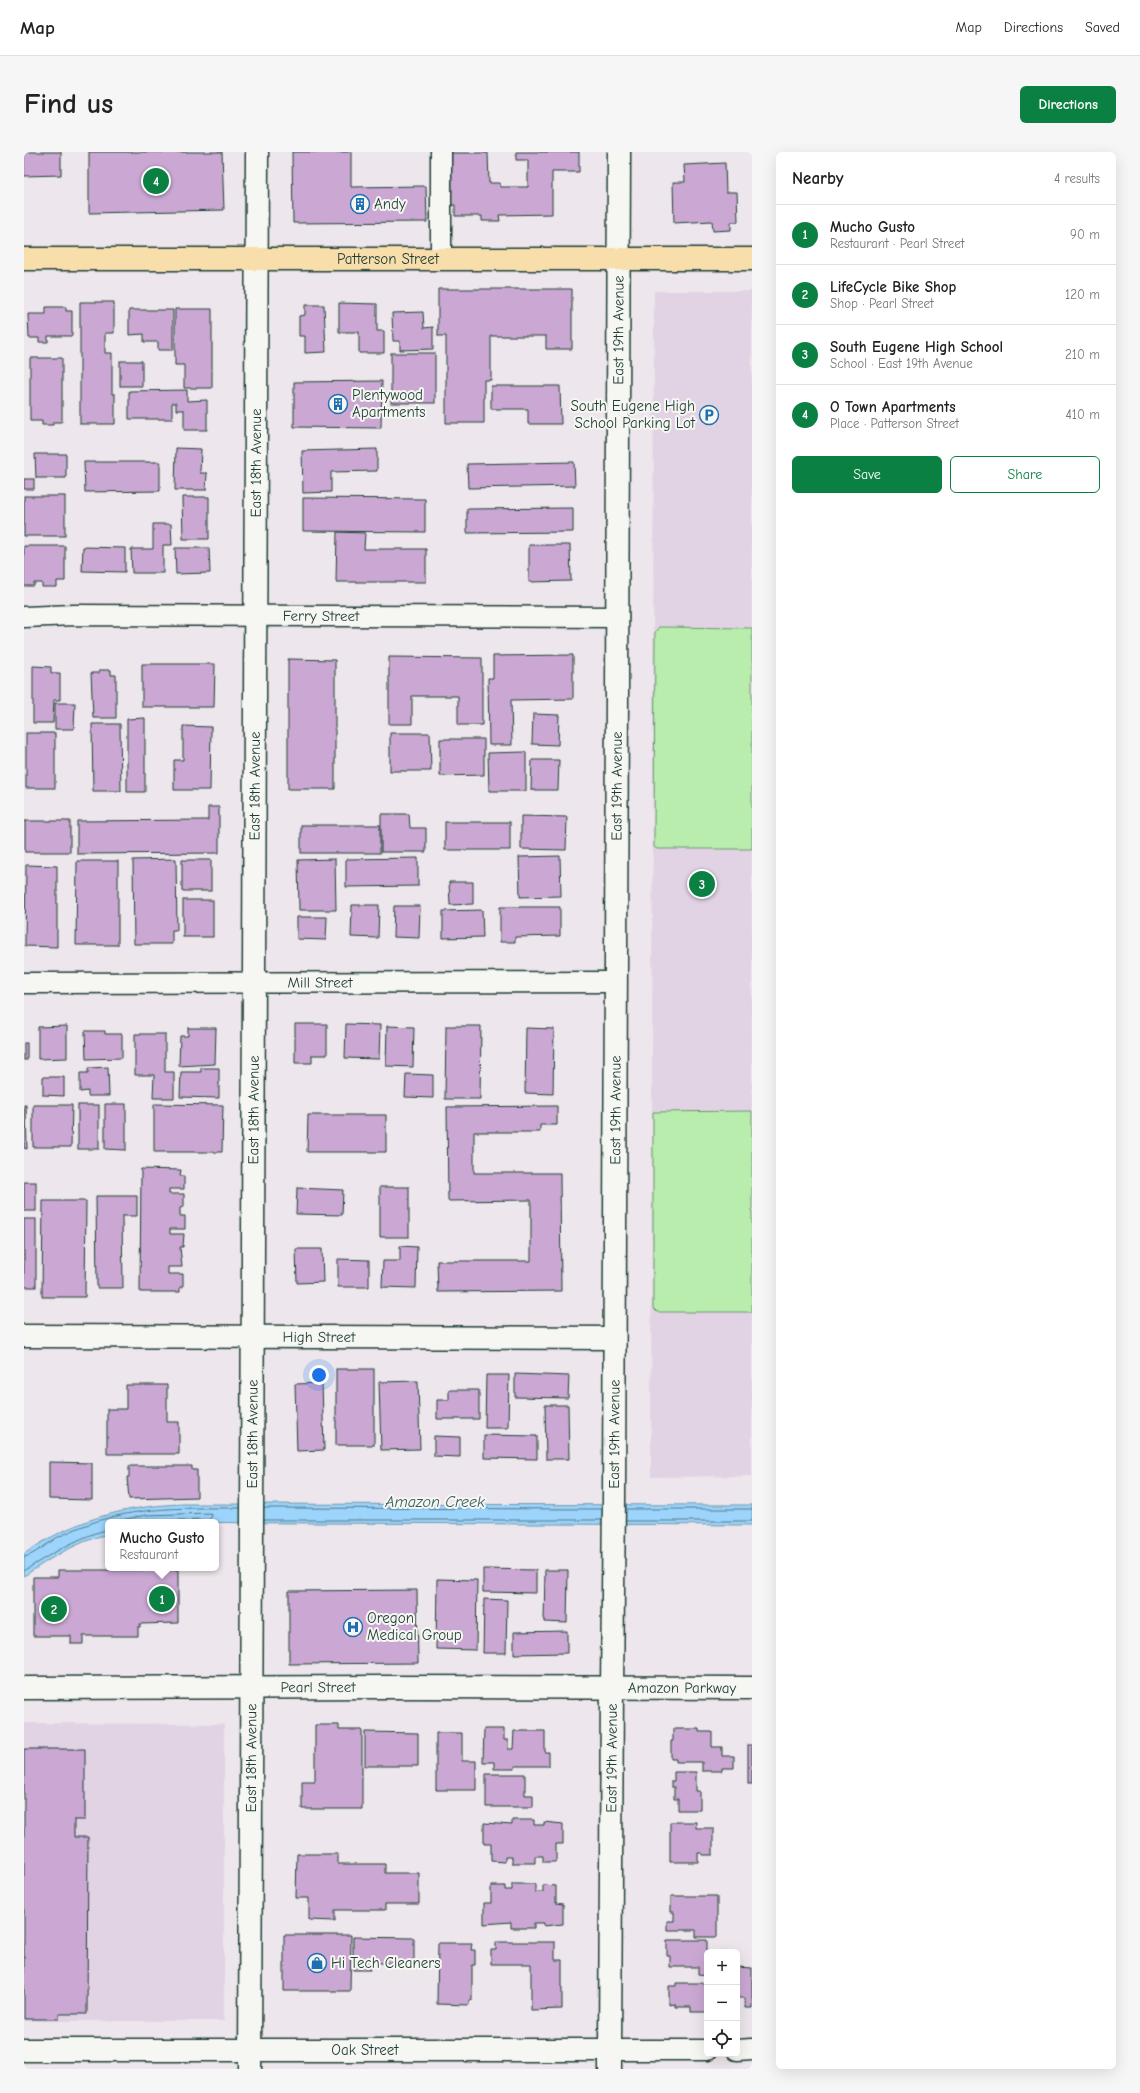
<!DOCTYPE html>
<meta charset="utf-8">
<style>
:root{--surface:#fff;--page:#f6f6f6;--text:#222;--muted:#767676;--line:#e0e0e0;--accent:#0b8043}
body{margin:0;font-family:"Comic Neue",sans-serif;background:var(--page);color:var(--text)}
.controls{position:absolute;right:12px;bottom:12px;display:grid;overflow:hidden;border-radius:6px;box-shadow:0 4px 16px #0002}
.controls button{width:36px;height:36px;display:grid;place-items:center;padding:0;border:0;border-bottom:1px solid var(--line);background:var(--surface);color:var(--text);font:20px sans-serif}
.you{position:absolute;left:295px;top:1223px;width:14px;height:14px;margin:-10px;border:3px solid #fff;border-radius:50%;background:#1a73e8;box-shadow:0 0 0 6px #1a73e833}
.badge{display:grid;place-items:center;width:26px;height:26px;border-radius:50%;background:var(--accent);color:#fff;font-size:13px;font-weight:700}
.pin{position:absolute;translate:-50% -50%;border:2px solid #fff;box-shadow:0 1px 4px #0006}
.popup{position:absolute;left:81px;top:1367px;width:114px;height:52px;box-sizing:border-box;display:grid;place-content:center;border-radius:6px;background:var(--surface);filter:drop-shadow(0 1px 3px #0005);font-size:13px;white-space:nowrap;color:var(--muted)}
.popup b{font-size:15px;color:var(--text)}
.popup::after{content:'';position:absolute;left:50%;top:100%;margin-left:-8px;border:8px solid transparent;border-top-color:var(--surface)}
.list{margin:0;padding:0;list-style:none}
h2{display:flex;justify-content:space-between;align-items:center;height:52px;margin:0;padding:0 16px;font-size:17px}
h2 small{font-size:13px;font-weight:400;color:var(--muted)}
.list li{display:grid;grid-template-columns:26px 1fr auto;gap:12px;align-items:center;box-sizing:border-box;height:60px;padding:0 16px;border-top:1px solid var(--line)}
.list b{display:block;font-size:15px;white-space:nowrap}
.list p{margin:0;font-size:13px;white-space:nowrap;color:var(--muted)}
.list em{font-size:13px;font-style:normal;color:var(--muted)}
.actions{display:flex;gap:8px;padding:12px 16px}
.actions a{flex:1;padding:9px 0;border:1px solid var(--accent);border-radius:6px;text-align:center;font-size:14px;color:var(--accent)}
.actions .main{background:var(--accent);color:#fff}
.icon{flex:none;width:22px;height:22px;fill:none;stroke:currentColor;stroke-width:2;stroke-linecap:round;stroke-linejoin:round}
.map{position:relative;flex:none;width:728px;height:1917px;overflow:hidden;border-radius:6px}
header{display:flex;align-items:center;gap:24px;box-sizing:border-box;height:56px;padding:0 20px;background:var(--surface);border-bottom:1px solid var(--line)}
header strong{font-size:19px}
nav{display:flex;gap:22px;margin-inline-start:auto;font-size:14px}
.intro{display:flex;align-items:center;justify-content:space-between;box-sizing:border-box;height:96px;padding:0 24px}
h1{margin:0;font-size:28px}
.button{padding:10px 18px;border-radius:6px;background:var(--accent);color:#fff;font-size:14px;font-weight:700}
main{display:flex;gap:24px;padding:0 24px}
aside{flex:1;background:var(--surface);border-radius:6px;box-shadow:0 4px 16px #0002}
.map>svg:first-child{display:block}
</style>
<header>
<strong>Map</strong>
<nav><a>Map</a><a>Directions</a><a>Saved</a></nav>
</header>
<div class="intro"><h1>Find us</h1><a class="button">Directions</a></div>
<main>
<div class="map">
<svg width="728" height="1917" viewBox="0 0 728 1917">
<rect width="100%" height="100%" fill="#ede6ec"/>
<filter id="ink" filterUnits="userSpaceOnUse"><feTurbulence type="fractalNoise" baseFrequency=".025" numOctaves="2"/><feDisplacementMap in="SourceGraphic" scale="8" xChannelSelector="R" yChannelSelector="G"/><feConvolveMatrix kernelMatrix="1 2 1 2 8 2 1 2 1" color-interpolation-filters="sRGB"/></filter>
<g filter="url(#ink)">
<!-- built -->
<g fill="#e2d3e4">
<polygon points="630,139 728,139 728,1324 627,1325"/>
<polygon points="0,1571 200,1572 200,1869 0,1869"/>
</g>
<!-- green -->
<g fill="#b8edae" stroke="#6c9571">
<polygon points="635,475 728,476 728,697 633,697 630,695 631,480"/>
<polygon points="728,959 728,1160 633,1160 629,1156 629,960"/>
</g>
<!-- water -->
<path fill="#9dd4fc" stroke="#6b98ac" d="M156,1352L728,1353V1373L84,1370V1382C54,1389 25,1407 0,1424V1402C49,1368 97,1355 156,1352Z"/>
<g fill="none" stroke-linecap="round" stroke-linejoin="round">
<!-- shore -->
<g stroke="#517984" stroke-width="1">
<polyline points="240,1356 578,1357"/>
<polyline points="602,1357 728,1357"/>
<polyline points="240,1368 578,1368"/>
<polyline points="602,1369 728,1369"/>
<polyline points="88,1370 122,1363 186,1361 188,1364 183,1370"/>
<polyline points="117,1370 176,1367 177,1370"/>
<path d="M0,1405C9,1404 25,1390 34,1385C43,1381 53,1376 62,1373C112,1354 164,1356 216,1356"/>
<path d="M0,1419C18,1407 63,1380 84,1378"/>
</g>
</g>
<!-- building -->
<g fill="#caa8d3" stroke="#1f3d34">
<polygon points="0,0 37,0 37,23 0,24"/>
<polygon points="65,0 198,0 200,58 65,61"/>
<polygon points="268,0 327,0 327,35 402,34 403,70 269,71"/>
<polygon points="492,0 555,0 555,20 528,20 528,62 475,63 476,69 458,69 458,64 431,64 431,53 426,53 426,1 464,1 465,31 476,31 476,35 504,35 504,8 492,8"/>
<polygon points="701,11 702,40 713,40 714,70 707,70 707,78 689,79 688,69 650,71 649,30 661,30 660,13"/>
<polygon points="414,137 548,137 548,197 522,197 522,184 467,184 467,228 460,228 460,271 422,271 422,184 414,184"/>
<polygon points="56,150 90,150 90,181 81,181 81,201 88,201 88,242 91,242 91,272 56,272"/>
<polygon points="315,151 353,152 353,179 360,179 360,201 335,201 335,180 315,180"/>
<polygon points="281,153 300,153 302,200 281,201 281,184 275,184 275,164 281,163"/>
<polygon points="22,155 42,155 42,159 48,159 48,184 24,184 24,190 15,190 15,186 5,186 4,162 22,162"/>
<polygon points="151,157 188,157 188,236 160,236 160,213 151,213"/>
<polygon points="105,158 149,158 149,198 134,198 134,190 120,190 120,182 105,183"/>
<polygon points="399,160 400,176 409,175 409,197 376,198 376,189 369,189 368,161"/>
<rect x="367" y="201" width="44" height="50"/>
<polygon points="6,206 38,206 38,270 29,270 29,273 18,273 18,269 6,269"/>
<rect x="96" y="209" width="22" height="25"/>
<polygon points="358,229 357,276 270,275 270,230"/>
<polygon points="467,234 536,234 537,272 504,272 504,257 467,257"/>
<polygon points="163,238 163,249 183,248 183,278 160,278 160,258 152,258 152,251 148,251 148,267 105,267 105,239"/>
<polygon points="152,296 177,297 176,321 183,321 182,338 151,338"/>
<polygon points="353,297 353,319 307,320 307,340 279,341 278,299"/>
<polygon points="11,302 42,302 42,326 12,326"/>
<polygon points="60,310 136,310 136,339 61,340"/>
<polygon points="550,310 551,334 444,336 443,312"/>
<rect x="0" y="327" width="10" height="10"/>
<rect x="0" y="344" width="41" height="40"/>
<polygon points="158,345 185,345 185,387 159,387"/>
<polygon points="279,346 401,347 401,380 279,379"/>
<polygon points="549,356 549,380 443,381 443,357"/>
<polygon points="129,372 147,372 148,393 139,393 139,421 108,421 107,397 129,397"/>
<polygon points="313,380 341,381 340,397 402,397 402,430 312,430"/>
<polygon points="505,393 546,393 547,429 505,430"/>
<polygon points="0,394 41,394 41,429 33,429 33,435 18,435 18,431 10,431 10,434 0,434"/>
<polygon points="59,395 101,396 101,420 58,419"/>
<polygon points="151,396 185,396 186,421 152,422"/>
<polygon points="549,503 549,547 487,548 488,593 465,593 464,526 469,526 469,504"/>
<polygon points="365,505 458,506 458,573 434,573 434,544 388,544 388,572 365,572"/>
<polygon points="264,507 311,508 311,637 264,637"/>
<polygon points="118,512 191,512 190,555 118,555"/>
<polygon points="9,514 27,515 27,521 36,521 36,548 30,548 29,571 9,571"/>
<polygon points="75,518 87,518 87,523 92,523 92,566 69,566 67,521 75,521"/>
<polygon points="31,551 51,551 50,577 31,577"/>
<polygon points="509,562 535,563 534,593 508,592"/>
<polygon points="121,566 121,640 103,640 103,567"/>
<polygon points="68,572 96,572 97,639 69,639"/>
<polygon points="159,574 187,575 186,638 150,638 150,608 159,608"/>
<rect x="2" y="581" width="29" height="55"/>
<polygon points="366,581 406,581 407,619 366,619"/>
<polygon points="416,587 460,587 460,623 416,624"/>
<polygon points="502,600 502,639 465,639 464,601"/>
<polygon points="508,608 535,608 534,638 507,638"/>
<polygon points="184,655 195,655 195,701 53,702 53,669 184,668"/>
<polygon points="357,662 385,662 386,676 402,676 402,700 357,700"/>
<polygon points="497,664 543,665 542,698 497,697"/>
<rect x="1" y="669" width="45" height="31"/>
<rect x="421" y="670" width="65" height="28"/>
<rect x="277" y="673" width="79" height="28"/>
<polygon points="536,704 537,744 496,745 495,705"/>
<polygon points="394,706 394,734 322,735 322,707"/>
<polygon points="152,707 153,778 148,778 148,792 110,792 109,708"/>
<polygon points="311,707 312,758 275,758 274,708"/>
<rect x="158" y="708" width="29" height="31"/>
<polygon points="53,709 94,709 94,793 52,793"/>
<polygon points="2,713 33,714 33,795 1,794"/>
<polygon points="425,730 449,730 449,752 426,753"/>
<rect x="159" y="748" width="30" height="37"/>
<polygon points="328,753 355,753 354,786 327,785"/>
<polygon points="370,754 396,754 395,786 369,785"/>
<polygon points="476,755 536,755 536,784 491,785 491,790 476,790"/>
<polygon points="458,758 459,785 419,786 419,759"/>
<polygon points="273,765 303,765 302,788 273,787"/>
<polygon points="271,872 303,872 303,903 288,903 288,911 271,911"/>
<polygon points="322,872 356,873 355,907 321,906"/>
<polygon points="43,874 43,906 14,907 14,875"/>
<polygon points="363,874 390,875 389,915 362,914"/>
<polygon points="422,874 457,874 456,947 421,947"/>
<polygon points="164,876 192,876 191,912 155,914 156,884 164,884"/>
<polygon points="502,876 530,877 529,942 501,941"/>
<polygon points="61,879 81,879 81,882 98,882 98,906 62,907"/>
<polygon points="111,882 141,882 141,920 150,920 150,946 129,946 130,923 111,923"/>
<rect x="0" y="891" width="3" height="17"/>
<polygon points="84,915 85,944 64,944 64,939 56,940 56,921 64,921 64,916"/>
<polygon points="177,916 195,916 195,946 156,945 157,920 177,920"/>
<polygon points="382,922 409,923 409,946 381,945"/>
<polygon points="19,925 40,925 40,944 19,943"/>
<polygon points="81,952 102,952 102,998 81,997"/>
<polygon points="130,952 199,953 198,1000 130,1000"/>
<polygon points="0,953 2,953 3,997 0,996"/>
<polygon points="9,953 48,953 47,995 9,995"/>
<rect x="54" y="953" width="21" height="44"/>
<polygon points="533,954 533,973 516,973 516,980 450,980 450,1021 536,1021 537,1139 414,1140 413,1109 507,1109 507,1048 424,1049 423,955"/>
<polygon points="284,963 362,963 362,1000 283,1000"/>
<polygon points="117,1017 157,1018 156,1024 160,1024 160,1037 145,1037 145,1042 160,1042 160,1055 156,1056 156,1064 161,1064 161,1077 146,1077 146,1082 160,1082 159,1095 156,1095 158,1115 144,1115 144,1122 159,1122 159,1135 156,1135 156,1140 116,1140"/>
<rect x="0" y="1030" width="12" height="29"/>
<rect x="356" y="1035" width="29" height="50"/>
<polygon points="273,1036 319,1038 318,1063 272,1062"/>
<polygon points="72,1044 113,1044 113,1064 98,1064 99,1136 73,1136"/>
<polygon points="19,1049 62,1049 61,1145 18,1145"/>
<rect x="0" y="1067" width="12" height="68"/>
<polygon points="376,1094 393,1095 392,1136 358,1135 359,1109 376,1109"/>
<polygon points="272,1097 298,1097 299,1130 273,1131"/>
<polygon points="314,1107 345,1108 345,1135 314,1135"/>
<rect x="312" y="1217" width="38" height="76"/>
<polygon points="491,1222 545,1224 544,1246 491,1245"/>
<polygon points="462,1223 485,1223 484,1276 461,1276"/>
<polygon points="394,1229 396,1297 357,1298 355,1230"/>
<polygon points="298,1231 300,1298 273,1299 271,1232"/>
<polygon points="102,1233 143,1233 143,1270 155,1270 155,1302 83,1302 83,1257 102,1257"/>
<polygon points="425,1238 455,1238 455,1267 413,1267 413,1248 425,1248"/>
<polygon points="521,1253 544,1253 545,1307 522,1307"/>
<polygon points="460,1283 513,1284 513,1307 460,1306"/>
<polygon points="410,1284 436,1285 436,1305 410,1304"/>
<polygon points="25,1310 68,1311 68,1348 25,1347"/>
<polygon points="105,1314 168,1314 168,1318 173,1318 173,1345 105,1347 103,1325 105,1325"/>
<polygon points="459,1417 512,1418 512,1441 459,1440"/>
<polygon points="34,1418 154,1418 154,1471 116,1472 116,1475 114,1475 114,1484 59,1484 59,1492 47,1492 47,1484 9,1484 9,1425 34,1425"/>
<polygon points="521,1418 544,1418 543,1471 520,1470"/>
<polygon points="413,1427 453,1428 452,1498 412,1497"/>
<polygon points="393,1438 394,1511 265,1512 265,1439"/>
<polygon points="460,1447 483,1448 482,1501 459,1501"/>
<polygon points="543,1479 543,1501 490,1502 490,1480"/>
<polygon points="291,1573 315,1573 315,1578 338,1578 338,1657 278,1657 278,1629 291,1629"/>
<polygon points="460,1577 480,1577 480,1588 484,1588 484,1597 489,1597 490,1579 521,1579 521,1600 525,1600 525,1614 491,1614 491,1617 470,1617 470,1610 459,1610"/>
<polygon points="649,1577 675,1577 675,1580 688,1580 688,1595 698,1595 698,1604 710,1604 710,1616 698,1616 698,1619 678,1619 678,1610 652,1610 652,1607 647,1607 647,1589 649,1589"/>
<polygon points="341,1580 394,1581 394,1614 341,1614"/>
<polygon points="412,1581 438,1581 438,1609 452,1609 452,1638 412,1638"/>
<rect x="724" y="1593" width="4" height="39"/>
<polygon points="0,1597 61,1597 61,1668 50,1668 50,1685 64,1685 63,1862 35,1862 35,1867 0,1867"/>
<polygon points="650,1620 672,1620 672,1639 676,1639 676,1658 654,1658 654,1647 650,1647 650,1635 647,1635 647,1629 650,1629"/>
<polygon points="462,1622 501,1622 501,1643 509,1643 509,1655 462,1655"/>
<polygon points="488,1668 510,1668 510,1673 520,1673 520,1670 539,1672 539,1692 532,1692 532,1710 519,1710 519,1704 511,1704 511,1711 488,1711 488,1705 481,1705 481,1710 467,1709 467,1692 460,1692 460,1671 488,1673"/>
<polygon points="646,1670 672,1670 672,1676 689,1676 689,1703 678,1703 678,1701 674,1701 674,1710 646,1710"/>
<polygon points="273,1702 314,1702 314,1712 361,1712 361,1721 395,1721 395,1752 361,1752 361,1758 311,1758 311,1769 285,1768 285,1746 272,1746"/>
<polygon points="488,1732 511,1732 511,1740 519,1740 519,1733 532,1734 532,1751 539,1752 539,1772 520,1774 520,1771 510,1771 510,1776 487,1776 487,1770 460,1772 460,1751 467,1751 467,1734 481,1734 481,1738 488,1738"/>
<polygon points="647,1744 693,1744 693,1785 672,1785 672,1778 643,1778 643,1769 650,1769 650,1760 647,1760"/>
<polygon points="260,1783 327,1783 326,1839 260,1839"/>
<polygon points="329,1785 390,1786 390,1811 346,1811 346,1818 329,1818"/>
<polygon points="643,1788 683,1788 683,1824 674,1823 674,1815 646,1815 646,1804 643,1804"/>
<polygon points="472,1790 531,1790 531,1808 538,1808 538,1857 507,1858 507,1812 467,1812 467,1798 472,1798"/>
<polygon points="414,1791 448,1791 447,1798 451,1798 451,1813 448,1813 448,1848 445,1848 445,1853 413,1852"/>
<polygon points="713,1815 728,1816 728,1856 721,1856 721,1846 713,1846"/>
<polygon points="652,1831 683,1831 683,1860 667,1860 667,1855 651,1855 651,1852 645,1853 645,1834 652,1834"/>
</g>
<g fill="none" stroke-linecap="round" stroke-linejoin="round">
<!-- minor casing -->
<g stroke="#1f3d34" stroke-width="23">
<g id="minor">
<polyline points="417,0 417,107"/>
<path id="s1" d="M0,465L50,463L594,465"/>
<path id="s2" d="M0,831L592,830"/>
<polyline points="586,1898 683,1898"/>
<polyline points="713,1898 728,1897"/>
</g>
</g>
<!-- tertiary casing -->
<g stroke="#1f3d34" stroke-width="25">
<g id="tertiary">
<path id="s3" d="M0,1184L590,1186"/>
<path id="s4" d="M588,1535L590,1348L595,0"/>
<polyline points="586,1917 586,1898"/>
</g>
</g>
<!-- secondary casing -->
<g stroke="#1f3d34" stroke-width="25">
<g id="secondary">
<path id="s5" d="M0,1536L361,1535L728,1536"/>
<path id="s6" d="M0,1898H586L588,1535"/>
<path id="s7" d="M226,1917L233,0"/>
</g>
</g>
<!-- primary casing -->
<g stroke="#1f3d34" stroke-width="25">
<g id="primary">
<path id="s8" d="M0,107H728"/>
</g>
</g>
<!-- minor -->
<use href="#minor" stroke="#f6f6f2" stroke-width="20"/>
<!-- tertiary -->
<use href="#tertiary" stroke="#f6f6f2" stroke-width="22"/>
<!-- secondary -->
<use href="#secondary" stroke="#f6f6f2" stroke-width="22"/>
<!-- primary -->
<use href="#primary" stroke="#f8deab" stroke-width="22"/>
</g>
</g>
<!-- icons -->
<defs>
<g id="building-ring" transform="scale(1)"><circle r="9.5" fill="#f6f6f2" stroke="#1f6fb2" stroke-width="1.5"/><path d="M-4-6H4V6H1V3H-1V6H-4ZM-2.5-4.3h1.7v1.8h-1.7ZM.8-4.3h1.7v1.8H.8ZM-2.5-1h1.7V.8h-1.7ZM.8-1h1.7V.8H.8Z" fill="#1f6fb2"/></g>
<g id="parking-ring" transform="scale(1)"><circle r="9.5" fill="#f6f6f2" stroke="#1f6fb2" stroke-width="1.5"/><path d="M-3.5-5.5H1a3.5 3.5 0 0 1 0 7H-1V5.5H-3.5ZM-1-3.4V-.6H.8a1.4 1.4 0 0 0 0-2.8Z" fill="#1f6fb2"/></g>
<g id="hospital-ring" transform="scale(1)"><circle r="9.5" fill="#f6f6f2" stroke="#1f6fb2" stroke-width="1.5"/><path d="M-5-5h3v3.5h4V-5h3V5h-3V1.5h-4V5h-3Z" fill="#1f6fb2"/></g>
<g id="shop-ring" transform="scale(1)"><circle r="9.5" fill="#f6f6f2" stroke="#1f6fb2" stroke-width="1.5"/><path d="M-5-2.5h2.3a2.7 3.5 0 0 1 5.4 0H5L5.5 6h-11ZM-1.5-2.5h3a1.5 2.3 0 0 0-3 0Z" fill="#1f6fb2"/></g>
</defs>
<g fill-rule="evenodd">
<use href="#building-ring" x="336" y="52"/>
<use href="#building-ring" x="314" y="252"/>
<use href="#parking-ring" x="685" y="263"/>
<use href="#hospital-ring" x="329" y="1475"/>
<use href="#shop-ring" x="293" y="1811"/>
</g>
<g text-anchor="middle" stroke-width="4" stroke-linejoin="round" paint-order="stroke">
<!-- poi labels -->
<g font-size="15" fill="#1f3d34" stroke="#f6f6f2" text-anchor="start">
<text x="350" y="57">Andy</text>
<text x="328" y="248">Plentywood<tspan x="328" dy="17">Apartments</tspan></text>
<text x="671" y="259" text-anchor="end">South Eugene High<tspan x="671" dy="17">School Parking Lot</tspan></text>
<text x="343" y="1471">Oregon<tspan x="343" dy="17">Medical Group</tspan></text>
<text x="307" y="1816">Hi Tech Cleaners</text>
</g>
<!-- street labels -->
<g font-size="15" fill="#1f3d34" stroke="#f6f6f2">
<text dy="5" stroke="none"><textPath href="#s8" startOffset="364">Patterson Street</textPath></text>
<text dy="5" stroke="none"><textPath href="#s4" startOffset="1357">East 19th Avenue</textPath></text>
<text dy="5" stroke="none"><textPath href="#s7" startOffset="1606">East 18th Avenue</textPath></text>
<text dy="5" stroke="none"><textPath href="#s1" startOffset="297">Ferry Street</textPath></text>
<text dy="5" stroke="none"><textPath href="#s7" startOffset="1283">East 18th Avenue</textPath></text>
<text dy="5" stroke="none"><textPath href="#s4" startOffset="901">East 19th Avenue</textPath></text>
<text dy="5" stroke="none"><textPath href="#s2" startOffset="296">Mill Street</textPath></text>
<text dy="5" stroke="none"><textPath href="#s7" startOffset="959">East 18th Avenue</textPath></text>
<text dy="5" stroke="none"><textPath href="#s4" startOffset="577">East 19th Avenue</textPath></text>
<text dy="5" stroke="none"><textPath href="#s3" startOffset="295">High Street</textPath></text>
<text dy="5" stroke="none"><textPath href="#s7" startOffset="635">East 18th Avenue</textPath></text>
<text dy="5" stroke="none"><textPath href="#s4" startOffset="253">East 19th Avenue</textPath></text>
<text dy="5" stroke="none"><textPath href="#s5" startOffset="294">Pearl Street</textPath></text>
<text dy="5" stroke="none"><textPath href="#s5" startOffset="658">Amazon Parkway</textPath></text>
<text dy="5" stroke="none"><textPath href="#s7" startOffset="311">East 18th Avenue</textPath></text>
<text dy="5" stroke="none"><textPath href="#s6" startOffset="878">East 19th Avenue</textPath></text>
<text dy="5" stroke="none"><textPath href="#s6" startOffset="341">Oak Street</textPath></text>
</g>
<!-- water labels -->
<g font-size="16" font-style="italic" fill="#385b5c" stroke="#f6f6f2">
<text x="411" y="1355">Amazon Creek</text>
</g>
</g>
</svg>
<div class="controls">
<button>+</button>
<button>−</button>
<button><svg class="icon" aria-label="locate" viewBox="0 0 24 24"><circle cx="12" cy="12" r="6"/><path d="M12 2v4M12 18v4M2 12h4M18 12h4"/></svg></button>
</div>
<div class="you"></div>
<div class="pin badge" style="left:138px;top:1447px">1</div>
<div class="popup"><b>Mucho Gusto</b>Restaurant</div>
<div class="pin badge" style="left:30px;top:1457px">2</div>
<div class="pin badge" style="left:678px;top:732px">3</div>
<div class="pin badge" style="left:132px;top:29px">4</div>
</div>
<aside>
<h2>Nearby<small>4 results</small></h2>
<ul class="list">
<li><span class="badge">1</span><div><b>Mucho Gusto</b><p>Restaurant · Pearl Street</p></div><em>90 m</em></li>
<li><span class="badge">2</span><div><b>LifeCycle Bike Shop</b><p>Shop · Pearl Street</p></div><em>120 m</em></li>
<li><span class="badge">3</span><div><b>South Eugene High School</b><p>School · East 19th Avenue</p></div><em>210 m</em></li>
<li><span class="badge">4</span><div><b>O Town Apartments</b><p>Place · Patterson Street</p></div><em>410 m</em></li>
</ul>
<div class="actions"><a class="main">Save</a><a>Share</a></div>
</aside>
</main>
